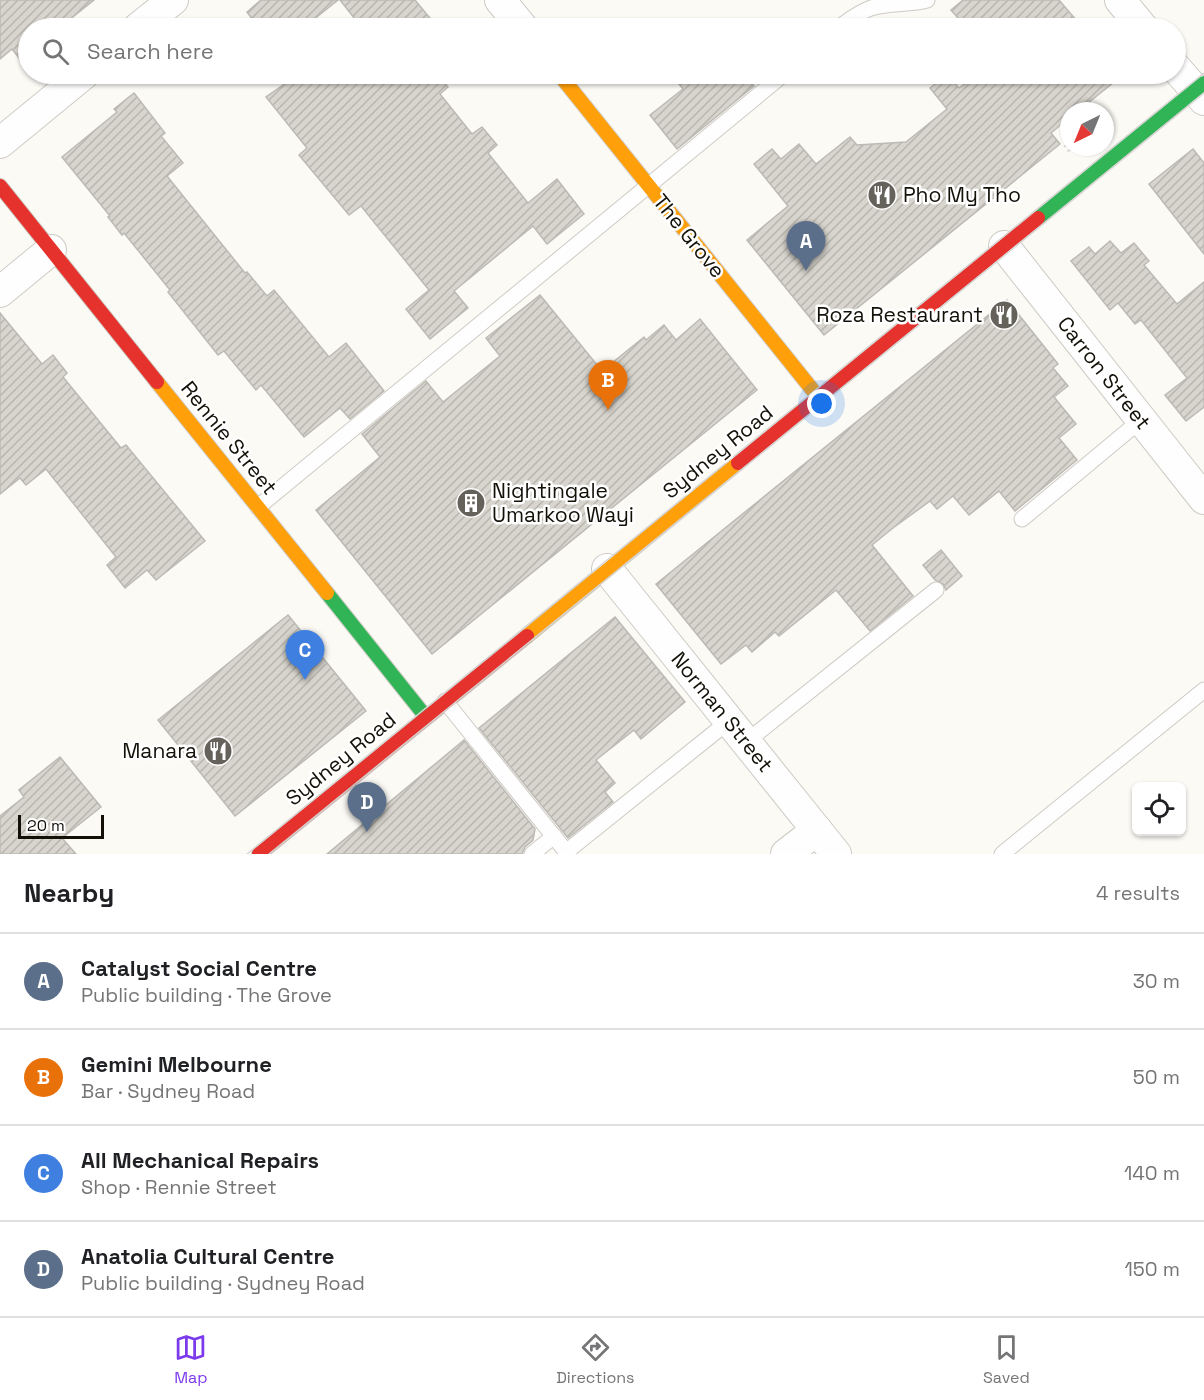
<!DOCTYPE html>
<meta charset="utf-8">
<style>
:root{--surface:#fff;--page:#f6f6f6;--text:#202124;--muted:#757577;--line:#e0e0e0;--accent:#7c3aed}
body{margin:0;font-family:"Space Grotesk",sans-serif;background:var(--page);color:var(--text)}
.controls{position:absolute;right:18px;bottom:18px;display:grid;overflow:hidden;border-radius:9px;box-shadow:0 2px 4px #0004}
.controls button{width:54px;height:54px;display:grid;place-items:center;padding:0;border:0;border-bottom:2px solid var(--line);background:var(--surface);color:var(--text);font:30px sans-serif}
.compass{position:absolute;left:1060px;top:102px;width:54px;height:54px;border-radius:50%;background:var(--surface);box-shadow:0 2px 4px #0004;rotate:223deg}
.scale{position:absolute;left:18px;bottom:15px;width:86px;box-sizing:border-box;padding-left:6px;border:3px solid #131008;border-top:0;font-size:16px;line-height:21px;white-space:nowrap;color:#131008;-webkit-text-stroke:4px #fff;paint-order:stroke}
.you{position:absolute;left:822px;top:404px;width:21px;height:21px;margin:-15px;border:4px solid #fff;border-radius:50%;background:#1a73e8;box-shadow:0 0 0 9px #1a73e833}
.badge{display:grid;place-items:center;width:39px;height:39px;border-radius:50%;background:var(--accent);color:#fff;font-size:20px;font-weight:700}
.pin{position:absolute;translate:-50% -50px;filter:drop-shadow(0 2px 3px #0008)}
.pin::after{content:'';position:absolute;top:32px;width:21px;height:18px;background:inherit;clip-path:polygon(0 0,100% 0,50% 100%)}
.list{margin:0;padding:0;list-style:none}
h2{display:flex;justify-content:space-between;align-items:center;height:78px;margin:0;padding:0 24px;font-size:26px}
h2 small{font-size:20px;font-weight:400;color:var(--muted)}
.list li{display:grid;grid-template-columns:39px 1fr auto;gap:18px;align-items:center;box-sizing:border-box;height:96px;padding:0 24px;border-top:2px solid var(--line)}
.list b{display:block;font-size:22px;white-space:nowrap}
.list p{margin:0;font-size:20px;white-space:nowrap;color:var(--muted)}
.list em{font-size:20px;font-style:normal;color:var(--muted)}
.icon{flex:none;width:33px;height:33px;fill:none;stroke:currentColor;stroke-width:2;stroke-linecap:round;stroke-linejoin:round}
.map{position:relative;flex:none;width:1204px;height:854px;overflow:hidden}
.search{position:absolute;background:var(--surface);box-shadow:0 2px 4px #0004;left:18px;right:18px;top:18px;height:66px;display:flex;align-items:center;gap:15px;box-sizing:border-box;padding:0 21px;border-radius:33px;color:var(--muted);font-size:22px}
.sheet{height:462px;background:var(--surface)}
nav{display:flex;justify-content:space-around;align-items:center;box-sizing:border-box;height:84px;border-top:2px solid var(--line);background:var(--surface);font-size:16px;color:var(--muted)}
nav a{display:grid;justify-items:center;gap:3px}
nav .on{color:var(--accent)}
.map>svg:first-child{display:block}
</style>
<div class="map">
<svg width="1204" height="854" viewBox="0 0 1204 854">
<defs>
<pattern id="building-hatch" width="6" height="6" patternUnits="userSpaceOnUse" patternTransform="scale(1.5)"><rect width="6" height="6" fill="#d8d5ce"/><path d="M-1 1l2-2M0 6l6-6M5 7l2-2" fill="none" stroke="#b8b6af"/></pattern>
</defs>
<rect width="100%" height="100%" fill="#fcfaf5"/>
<!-- building -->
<g fill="url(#building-hatch)" stroke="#bcbab4" stroke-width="1.5">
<polygon points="0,0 94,0 59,28 28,28 28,69 12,49 0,59"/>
<polygon points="261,0 338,0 303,28 259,28 247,12"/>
<polygon points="340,0 415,0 438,28 362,28"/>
<polygon points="963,0 1059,0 1083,28 967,28 951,10"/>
<polygon points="299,74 436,74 448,87 440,94 472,134 482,127 497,145 488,153 528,203 557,179 584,214 547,244 533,226 454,291 468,308 430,339 406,309 429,290 361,206 349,215 299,155 307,148 266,97"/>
<polygon points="671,74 743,74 754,86 677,149 650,115 683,89"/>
<polygon points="947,74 959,88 978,74 1124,74 1078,111 1069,111 1069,118 1051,133 1060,144 824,335 747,240 788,206 754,164 772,149 781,159 799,144 816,164 850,137 857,145 906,142 947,109 930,88"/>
<polygon points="134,93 165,133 161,136 183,163 167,176 245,273 247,272 267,296 274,290 329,357 346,343 384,391 350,419 340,408 304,437 261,385 256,390 224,351 218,355 168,292 170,290 124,233 122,235 108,217 110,216 62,157 117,112 114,109"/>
<polygon points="1193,149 1204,163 1204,254 1149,184"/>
<polygon points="1110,241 1121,253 1134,243 1149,261 1144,265 1177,304 1204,282 1204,407 1186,421 1165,395 1187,378 1141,320 1135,324 1118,303 1110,310 1071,261 1089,247 1095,254"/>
<polygon points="540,295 602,371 644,337 646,340 664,325 676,340 700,319 757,390 432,654 316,510 380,457 362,434 426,381 443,402 500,356 486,338"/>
<polygon points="1007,300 1058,364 1053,368 1068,386 1054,397 1076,424 1059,438 1077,460 1015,511 999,491 969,515 953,496 937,509 930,501 893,528 872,545 913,596 870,631 836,590 779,636 775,632 752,652 746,645 721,664 656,584"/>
<polygon points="0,313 42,364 53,355 67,373 63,377 121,448 126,445 205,541 156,580 147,570 125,588 107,565 116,557 46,469 26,485 20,478 0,494"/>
<polygon points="941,550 962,576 946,590 943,584 935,580 923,565"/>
<polygon points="288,615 366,711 235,816 158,720"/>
<polygon points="615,617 685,702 641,739 634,730 596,760 615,783 605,792 613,802 568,838 479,728"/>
<polygon points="464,740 535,829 533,840 525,847 522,854 327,854"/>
<polygon points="60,757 101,807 62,838 76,854 0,854 0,816 24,797 19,790"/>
</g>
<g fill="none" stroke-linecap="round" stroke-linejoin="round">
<!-- lane casing -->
<g stroke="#cecbc5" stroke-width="17">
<g id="lane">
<path d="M838,28C848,21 859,12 871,8C889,2 909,5 927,0"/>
<polyline points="258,507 784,74"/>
<polyline points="1022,519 1141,420"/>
<polyline points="445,701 568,854"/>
<polyline points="746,742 936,590"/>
<polyline points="566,852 729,721"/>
<polyline points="532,854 554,836"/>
<polyline points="1002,854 1204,690"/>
</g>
</g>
<!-- street casing -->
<g stroke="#cecbc5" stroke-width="32">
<g id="street">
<polyline points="500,0 523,28"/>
<polyline points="1120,0 1143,28"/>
<polyline points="138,28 173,0"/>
<polyline points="1176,68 1204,100"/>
<polyline points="0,143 84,74"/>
<polyline points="1004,246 1204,499"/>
<polyline points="0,292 51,250"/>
<polyline points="607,569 836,854"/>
<polyline points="786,854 817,830"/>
</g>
</g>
<!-- fast casing -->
<g stroke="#cecbc5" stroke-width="16">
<g id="fast">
<polyline points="1038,218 1204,83"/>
<polyline points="327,593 426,717"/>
</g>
</g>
<!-- slow casing -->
<g stroke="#cecbc5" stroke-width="16">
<g id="slow">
<polyline points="559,74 819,398"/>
<polyline points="157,382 327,593"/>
<polyline points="527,636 738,463"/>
</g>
</g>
<!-- jam casing -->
<g stroke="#cecbc5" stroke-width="16">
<g id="jam">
<polyline points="0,186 157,382"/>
<polyline points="738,463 1038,218"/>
<polyline points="259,854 527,636"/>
</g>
</g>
<!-- path -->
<polyline stroke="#d4d4d2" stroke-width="4" stroke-dasharray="1.5 4.5" stroke-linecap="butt" points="1065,145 1070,152"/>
<!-- lane -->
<use href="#lane" stroke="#fffefe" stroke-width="15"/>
<!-- street -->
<use href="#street" stroke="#fffefe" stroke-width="30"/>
<!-- fast -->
<use href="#fast" stroke="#30b455" stroke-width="14"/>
<!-- slow -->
<use href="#slow" stroke="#ff9f0a" stroke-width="14"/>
<!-- jam -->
<use href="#jam" stroke="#e5322d" stroke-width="14"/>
<!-- tram -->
<g stroke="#d6d5d4" stroke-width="1.5">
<polyline points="247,854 1204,73"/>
<polyline points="269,854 1204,93"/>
</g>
</g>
<!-- icons -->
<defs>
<g id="restaurant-disc" transform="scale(1.5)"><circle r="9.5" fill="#65625b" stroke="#fff"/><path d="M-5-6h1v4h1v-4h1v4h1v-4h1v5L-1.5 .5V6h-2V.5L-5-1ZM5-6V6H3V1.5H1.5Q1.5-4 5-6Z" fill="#fff"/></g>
<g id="building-disc" transform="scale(1.5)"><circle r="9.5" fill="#65625b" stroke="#fff"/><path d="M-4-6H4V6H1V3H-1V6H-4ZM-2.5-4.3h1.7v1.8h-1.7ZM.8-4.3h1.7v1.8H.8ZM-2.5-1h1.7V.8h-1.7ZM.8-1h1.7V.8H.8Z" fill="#fff"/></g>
</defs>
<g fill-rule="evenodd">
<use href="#restaurant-disc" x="882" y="195"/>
<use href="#restaurant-disc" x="1004" y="315"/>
<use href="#building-disc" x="471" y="503"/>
<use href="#restaurant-disc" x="218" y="751"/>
</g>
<g text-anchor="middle" stroke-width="5" stroke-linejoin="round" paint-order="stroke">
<!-- poi labels -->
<g font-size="21" fill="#131008" stroke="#fff" text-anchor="start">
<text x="903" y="202">Pho My Tho</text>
<text x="983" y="322" text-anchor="end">Roza Restaurant</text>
<text x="492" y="498">Nightingale<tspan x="492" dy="24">Umarkoo Wayi</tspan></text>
<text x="197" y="758" text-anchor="end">Manara</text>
</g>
<!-- street labels -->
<g font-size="21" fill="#131008" stroke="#fff">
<text transform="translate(689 236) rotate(51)" y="7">The Grove</text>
<text transform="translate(1104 373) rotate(52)" y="7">Carron Street</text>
<text transform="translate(229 438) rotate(51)" y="7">Rennie Street</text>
<text transform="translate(718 452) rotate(-39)" y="7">Sydney Road</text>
<text transform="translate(722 712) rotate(51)" y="7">Norman Street</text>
<text transform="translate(341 759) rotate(-39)" y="7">Sydney Road</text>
</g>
</g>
</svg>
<div class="controls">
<button><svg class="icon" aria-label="locate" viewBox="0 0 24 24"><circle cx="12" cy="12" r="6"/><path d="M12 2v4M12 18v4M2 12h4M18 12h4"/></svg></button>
</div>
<svg class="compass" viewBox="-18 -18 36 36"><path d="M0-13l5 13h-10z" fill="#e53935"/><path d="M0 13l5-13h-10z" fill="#757577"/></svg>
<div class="scale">20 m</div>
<div class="you"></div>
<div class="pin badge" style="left:806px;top:271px;background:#5c6f8a">A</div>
<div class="pin badge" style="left:608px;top:410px;background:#e8710a">B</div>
<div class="pin badge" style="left:305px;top:680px;background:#3f7fe0">C</div>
<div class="pin badge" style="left:367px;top:832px;background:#5c6f8a">D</div>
<div class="search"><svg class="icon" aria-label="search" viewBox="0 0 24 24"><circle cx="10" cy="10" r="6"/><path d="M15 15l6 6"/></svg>Search here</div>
</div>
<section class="sheet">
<h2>Nearby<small>4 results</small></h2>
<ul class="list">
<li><span class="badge" style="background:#5c6f8a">A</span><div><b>Catalyst Social Centre</b><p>Public building · The Grove</p></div><em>30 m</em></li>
<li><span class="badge" style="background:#e8710a">B</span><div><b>Gemini Melbourne</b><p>Bar · Sydney Road</p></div><em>50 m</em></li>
<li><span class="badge" style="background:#3f7fe0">C</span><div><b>All Mechanical Repairs</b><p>Shop · Rennie Street</p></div><em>140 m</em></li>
<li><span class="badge" style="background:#5c6f8a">D</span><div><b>Anatolia Cultural Centre</b><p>Public building · Sydney Road</p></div><em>150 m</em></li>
</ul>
</section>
<nav>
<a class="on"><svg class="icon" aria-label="map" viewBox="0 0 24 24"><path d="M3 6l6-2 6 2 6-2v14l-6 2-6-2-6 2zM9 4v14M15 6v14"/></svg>Map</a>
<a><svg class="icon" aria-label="directions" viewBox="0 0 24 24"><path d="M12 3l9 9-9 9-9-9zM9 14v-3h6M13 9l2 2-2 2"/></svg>Directions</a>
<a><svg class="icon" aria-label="saved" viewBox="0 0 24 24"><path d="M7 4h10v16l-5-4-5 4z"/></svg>Saved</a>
</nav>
